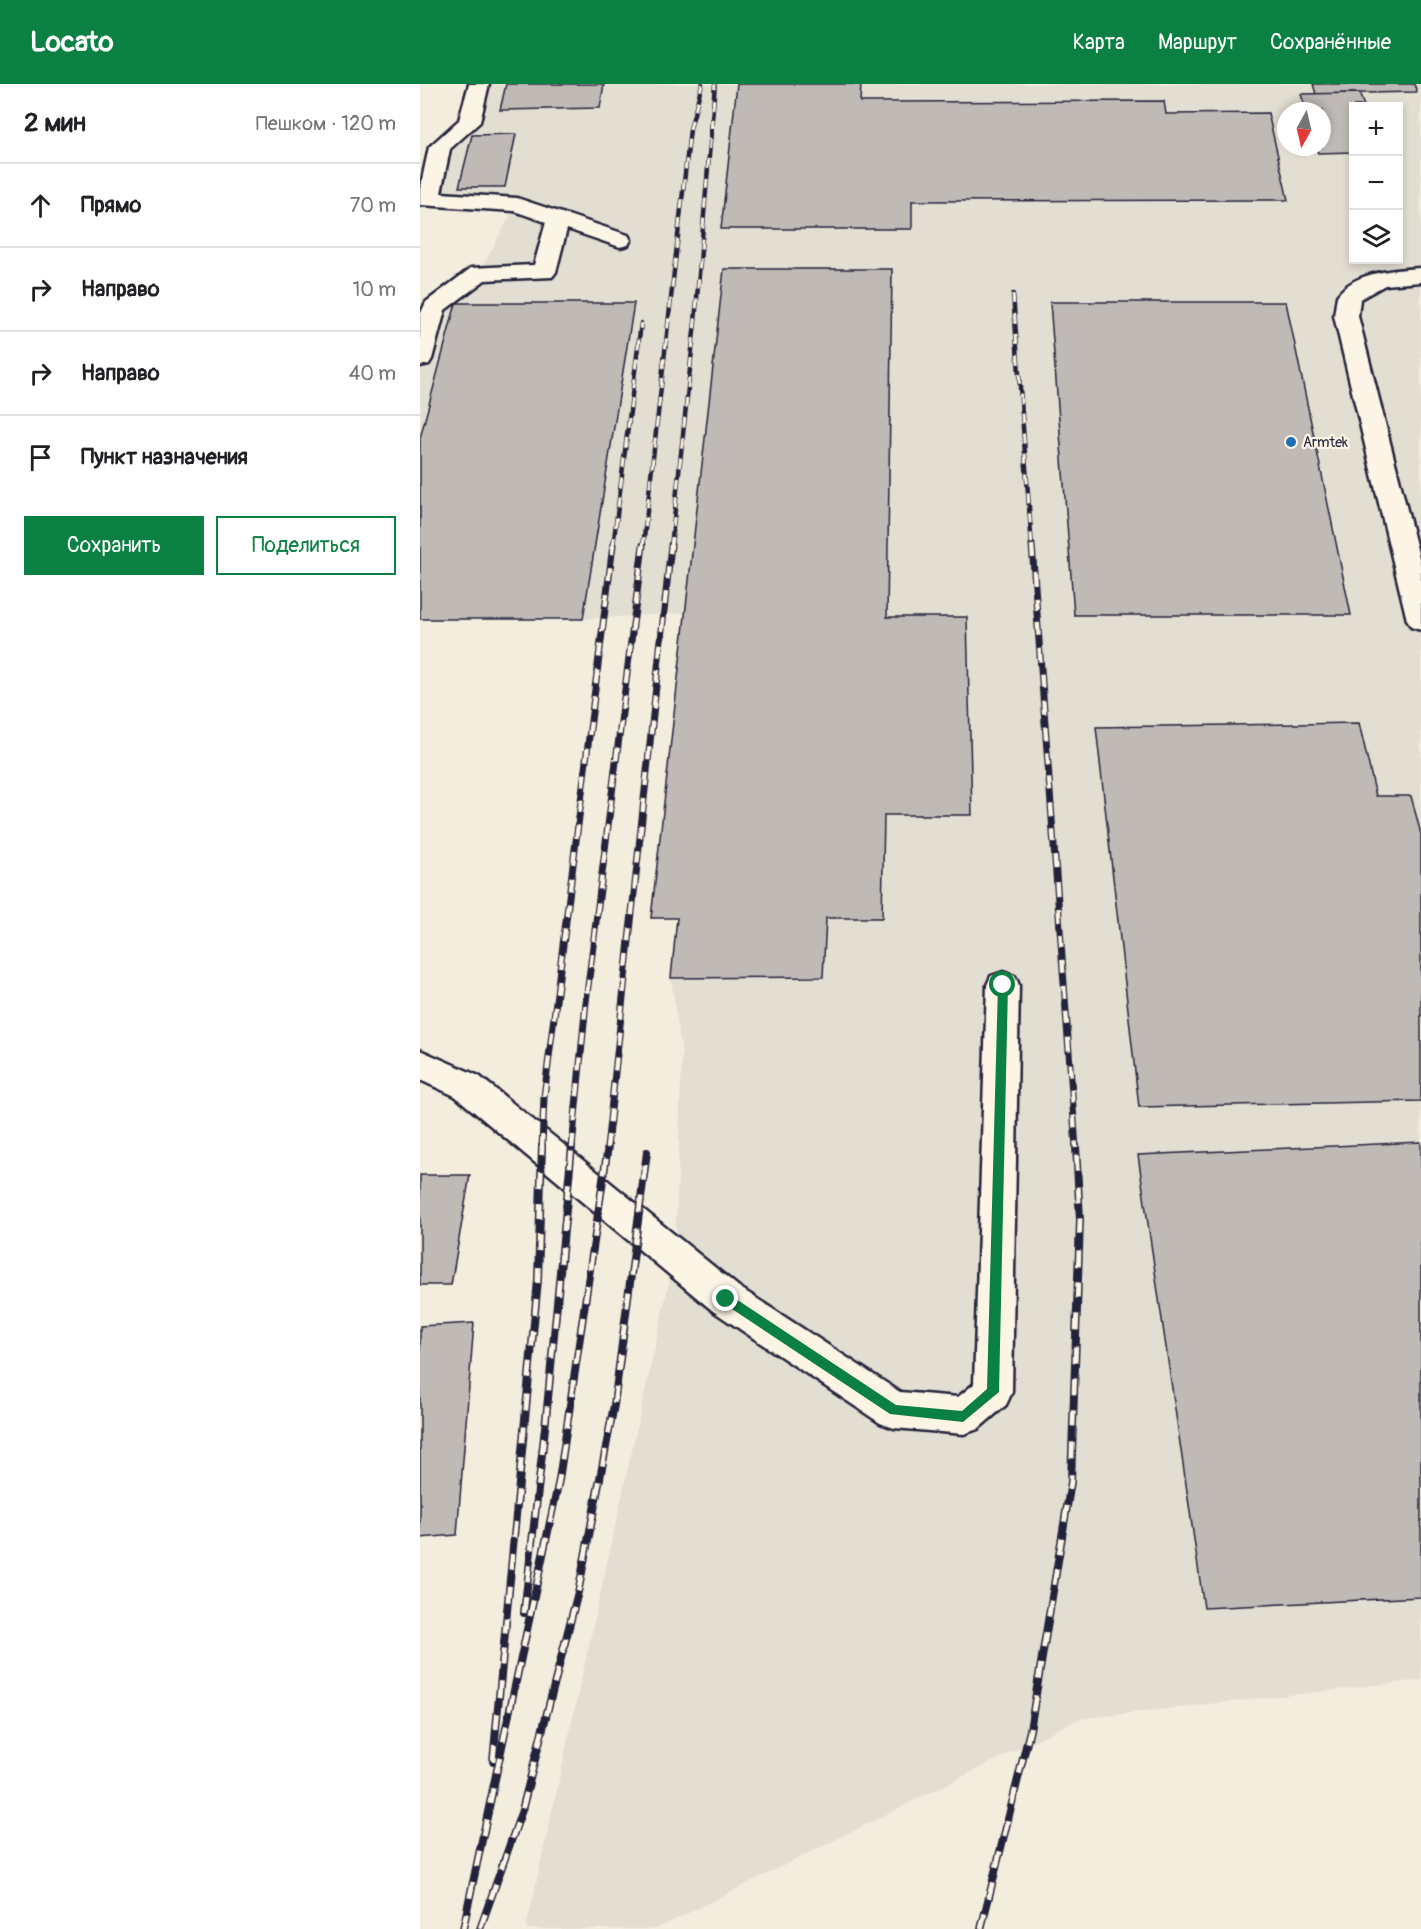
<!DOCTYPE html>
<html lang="ru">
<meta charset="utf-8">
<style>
:root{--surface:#fff;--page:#f2f2f2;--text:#202124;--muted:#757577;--line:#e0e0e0;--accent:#0b8043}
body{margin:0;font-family:Pangolin,sans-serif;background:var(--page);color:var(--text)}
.controls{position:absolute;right:18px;top:18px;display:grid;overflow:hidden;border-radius:0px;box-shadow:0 3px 9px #0003}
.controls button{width:54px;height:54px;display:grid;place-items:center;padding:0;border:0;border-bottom:2px solid var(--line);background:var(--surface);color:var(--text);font:30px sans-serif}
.compass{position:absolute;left:857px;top:18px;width:54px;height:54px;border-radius:50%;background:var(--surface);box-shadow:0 3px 9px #0003;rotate:188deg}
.stop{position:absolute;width:18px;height:18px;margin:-14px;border:4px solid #0b8043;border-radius:50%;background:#fff}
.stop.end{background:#0b8043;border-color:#fff;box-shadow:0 2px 6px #0008}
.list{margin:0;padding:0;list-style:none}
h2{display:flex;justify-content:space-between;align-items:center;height:78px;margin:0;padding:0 24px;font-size:26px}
h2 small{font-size:20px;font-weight:400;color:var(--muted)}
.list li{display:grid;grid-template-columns:39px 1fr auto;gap:18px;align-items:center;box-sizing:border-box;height:84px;padding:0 24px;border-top:2px solid var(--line)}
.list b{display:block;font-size:22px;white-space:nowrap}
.list em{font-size:20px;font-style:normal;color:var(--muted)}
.actions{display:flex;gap:12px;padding:18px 24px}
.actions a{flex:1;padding:14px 0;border:2px solid var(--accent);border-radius:0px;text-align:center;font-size:21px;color:var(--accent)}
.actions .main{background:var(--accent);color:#fff}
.icon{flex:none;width:33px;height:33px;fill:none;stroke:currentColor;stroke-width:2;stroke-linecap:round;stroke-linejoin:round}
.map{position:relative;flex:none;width:1001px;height:1845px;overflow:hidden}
header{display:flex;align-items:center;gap:36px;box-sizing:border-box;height:84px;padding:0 30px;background:var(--accent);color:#fff}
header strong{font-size:28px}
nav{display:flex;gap:33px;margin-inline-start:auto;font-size:21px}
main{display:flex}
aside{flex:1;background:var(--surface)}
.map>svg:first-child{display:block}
</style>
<header>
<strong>Locato</strong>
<nav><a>Карта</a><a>Маршрут</a><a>Сохранённые</a></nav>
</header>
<main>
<aside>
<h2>2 мин<small>Пешком · 120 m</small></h2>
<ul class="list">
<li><svg class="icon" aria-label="ahead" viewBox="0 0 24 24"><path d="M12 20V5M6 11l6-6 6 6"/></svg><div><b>Прямо</b></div><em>70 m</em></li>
<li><svg class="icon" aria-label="right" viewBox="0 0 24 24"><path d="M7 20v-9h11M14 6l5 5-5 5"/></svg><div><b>Направо</b></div><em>10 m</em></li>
<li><svg class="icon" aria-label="right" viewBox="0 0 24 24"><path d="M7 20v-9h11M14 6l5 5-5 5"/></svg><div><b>Направо</b></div><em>40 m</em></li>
<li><svg class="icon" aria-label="arrive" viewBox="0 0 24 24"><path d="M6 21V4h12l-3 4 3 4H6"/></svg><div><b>Пункт назначения</b></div></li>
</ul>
<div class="actions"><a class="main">Сохранить</a><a>Поделиться</a></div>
</aside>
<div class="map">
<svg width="1001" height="1845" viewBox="0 0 1001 1845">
<rect width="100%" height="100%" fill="#f3edde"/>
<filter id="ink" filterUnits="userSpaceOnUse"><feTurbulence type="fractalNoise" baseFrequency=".0167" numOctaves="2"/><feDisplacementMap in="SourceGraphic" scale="12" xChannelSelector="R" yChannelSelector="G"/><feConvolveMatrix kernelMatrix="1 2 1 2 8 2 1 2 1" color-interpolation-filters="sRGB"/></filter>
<g filter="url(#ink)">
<!-- built -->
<path fill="#e3ded2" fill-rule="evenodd" d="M59,0H1001V1596L658,1635L236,1845H106L255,1172L262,970L251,894L257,834H231L266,529L163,535H0V275L14,223L59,189L96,121L9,114L20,63L49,37ZM934,22H978V176H934ZM866,27H902V63H866Z"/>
<!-- building -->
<g fill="#bfbab6" stroke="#22223b" stroke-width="1.5">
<polygon points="86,0 184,0 180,24 80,26"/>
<polygon points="317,0 441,0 440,18 744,17 746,30 848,29 868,116 492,117 492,145 301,145"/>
<polygon points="893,0 994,0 997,8 896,10"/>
<polygon points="939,9 944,22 934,22 934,68 898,69 896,63 902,63 902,27 886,27 881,10"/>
<polygon points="96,50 85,103 39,103 52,51"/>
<polygon points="304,185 472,185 467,533 547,533 552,731 464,731 462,834 406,834 403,893 251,894 257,834 231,834"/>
<polygon points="630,218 866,218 931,531 654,531"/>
<polygon points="36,219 214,219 163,535 0,535 0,354"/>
<polygon points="939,639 956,712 991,712 1001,750 1001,1017 719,1023 676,643"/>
<polygon points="1001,1058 1001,1513 784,1524 718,1071"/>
<polygon points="0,1091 50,1091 31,1201 0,1201"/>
<polygon points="54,1239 37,1451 0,1454 0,1242"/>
</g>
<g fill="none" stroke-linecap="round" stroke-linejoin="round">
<!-- minor casing -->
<g stroke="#22223b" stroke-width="5">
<g id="minor">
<polygon points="49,0 69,0 60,38 30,65 21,109 97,114 208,151 211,156 208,161 200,163 147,145 136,188 132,193 65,196 25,226 12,275 9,280 0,282 0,231 6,218 51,184 114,181 126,138 94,127 0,121 0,105 9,63 39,36"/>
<path d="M1001,184V198L965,201L940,215L938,232L1001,481V546L991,543L987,536L914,232L917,212C935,187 973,186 1001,184Z"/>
<polygon points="583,888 595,892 599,901 592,1308 586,1321 558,1345 544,1350 474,1344 460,1339 293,1227 35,1012 0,996 0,966 59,992 319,1203 480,1308 538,1313 554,1300 567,901 571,892"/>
</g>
</g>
<!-- minor -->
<use href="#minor" fill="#fcf5e5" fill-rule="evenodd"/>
<!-- rail-far2 casing -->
<g stroke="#22223b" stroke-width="4.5">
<g id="rail-far2">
<polyline points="593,210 612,463"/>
<polyline points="193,463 221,239"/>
<polyline points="223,463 270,45 282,0"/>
<polyline points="251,463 275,238 295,0"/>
</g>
</g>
<!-- rail-far1 casing -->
<g stroke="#22223b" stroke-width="7">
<g id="rail-far1">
<polyline points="612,461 656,1064"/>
<polyline points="122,1064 124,1013 193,461"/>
<polyline points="152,1064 166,918 223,461"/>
<polyline points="187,1064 251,461"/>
</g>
</g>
<!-- rail casing -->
<g stroke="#22223b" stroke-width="8">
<g id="rail">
<polyline points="104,1529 126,1335 152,1062"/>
<polyline points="73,1677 118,1196 122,1062"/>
<polyline points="43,1845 139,1396 188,1062"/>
<polyline points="60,1845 102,1726 159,1504 194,1321 227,1068"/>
<polyline points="561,1845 610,1646 651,1398 660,1136 656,1062"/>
</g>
</g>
<!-- rail-far2 -->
<use href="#rail-far2" stroke="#fcf5e5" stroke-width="3" stroke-dasharray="10" stroke-linecap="butt"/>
<!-- rail-far1 -->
<use href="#rail-far1" stroke="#fcf5e5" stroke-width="4.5" stroke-dasharray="13" stroke-linecap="butt"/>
<!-- rail -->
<use href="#rail" stroke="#fcf5e5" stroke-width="5" stroke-dasharray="16" stroke-linecap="butt"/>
</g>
</g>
<!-- route -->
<polygon fill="#0b8043" points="583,897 588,901 579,1308 543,1338 470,1330 303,1219 301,1215 303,1211 310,1211 476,1321 542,1327 567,1305 578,901"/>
<!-- markers -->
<circle fill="#1f6fb2" stroke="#fcf5e5" stroke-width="2" cx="871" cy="358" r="6"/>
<g text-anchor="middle" stroke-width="4.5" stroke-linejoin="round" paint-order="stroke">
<!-- far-poi labels -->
<g font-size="14" fill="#22223b" stroke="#fcf5e5" text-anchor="start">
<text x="883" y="363">Armtek</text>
</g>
</g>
</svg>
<div class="controls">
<button>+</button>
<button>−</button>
<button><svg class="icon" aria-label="layers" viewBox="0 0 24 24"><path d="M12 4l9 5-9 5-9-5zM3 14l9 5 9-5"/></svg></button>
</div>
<svg class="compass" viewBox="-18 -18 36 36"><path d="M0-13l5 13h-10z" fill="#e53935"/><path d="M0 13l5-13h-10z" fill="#757577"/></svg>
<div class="stop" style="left:583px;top:901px"></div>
<div class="stop end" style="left:306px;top:1215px"></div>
</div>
</main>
